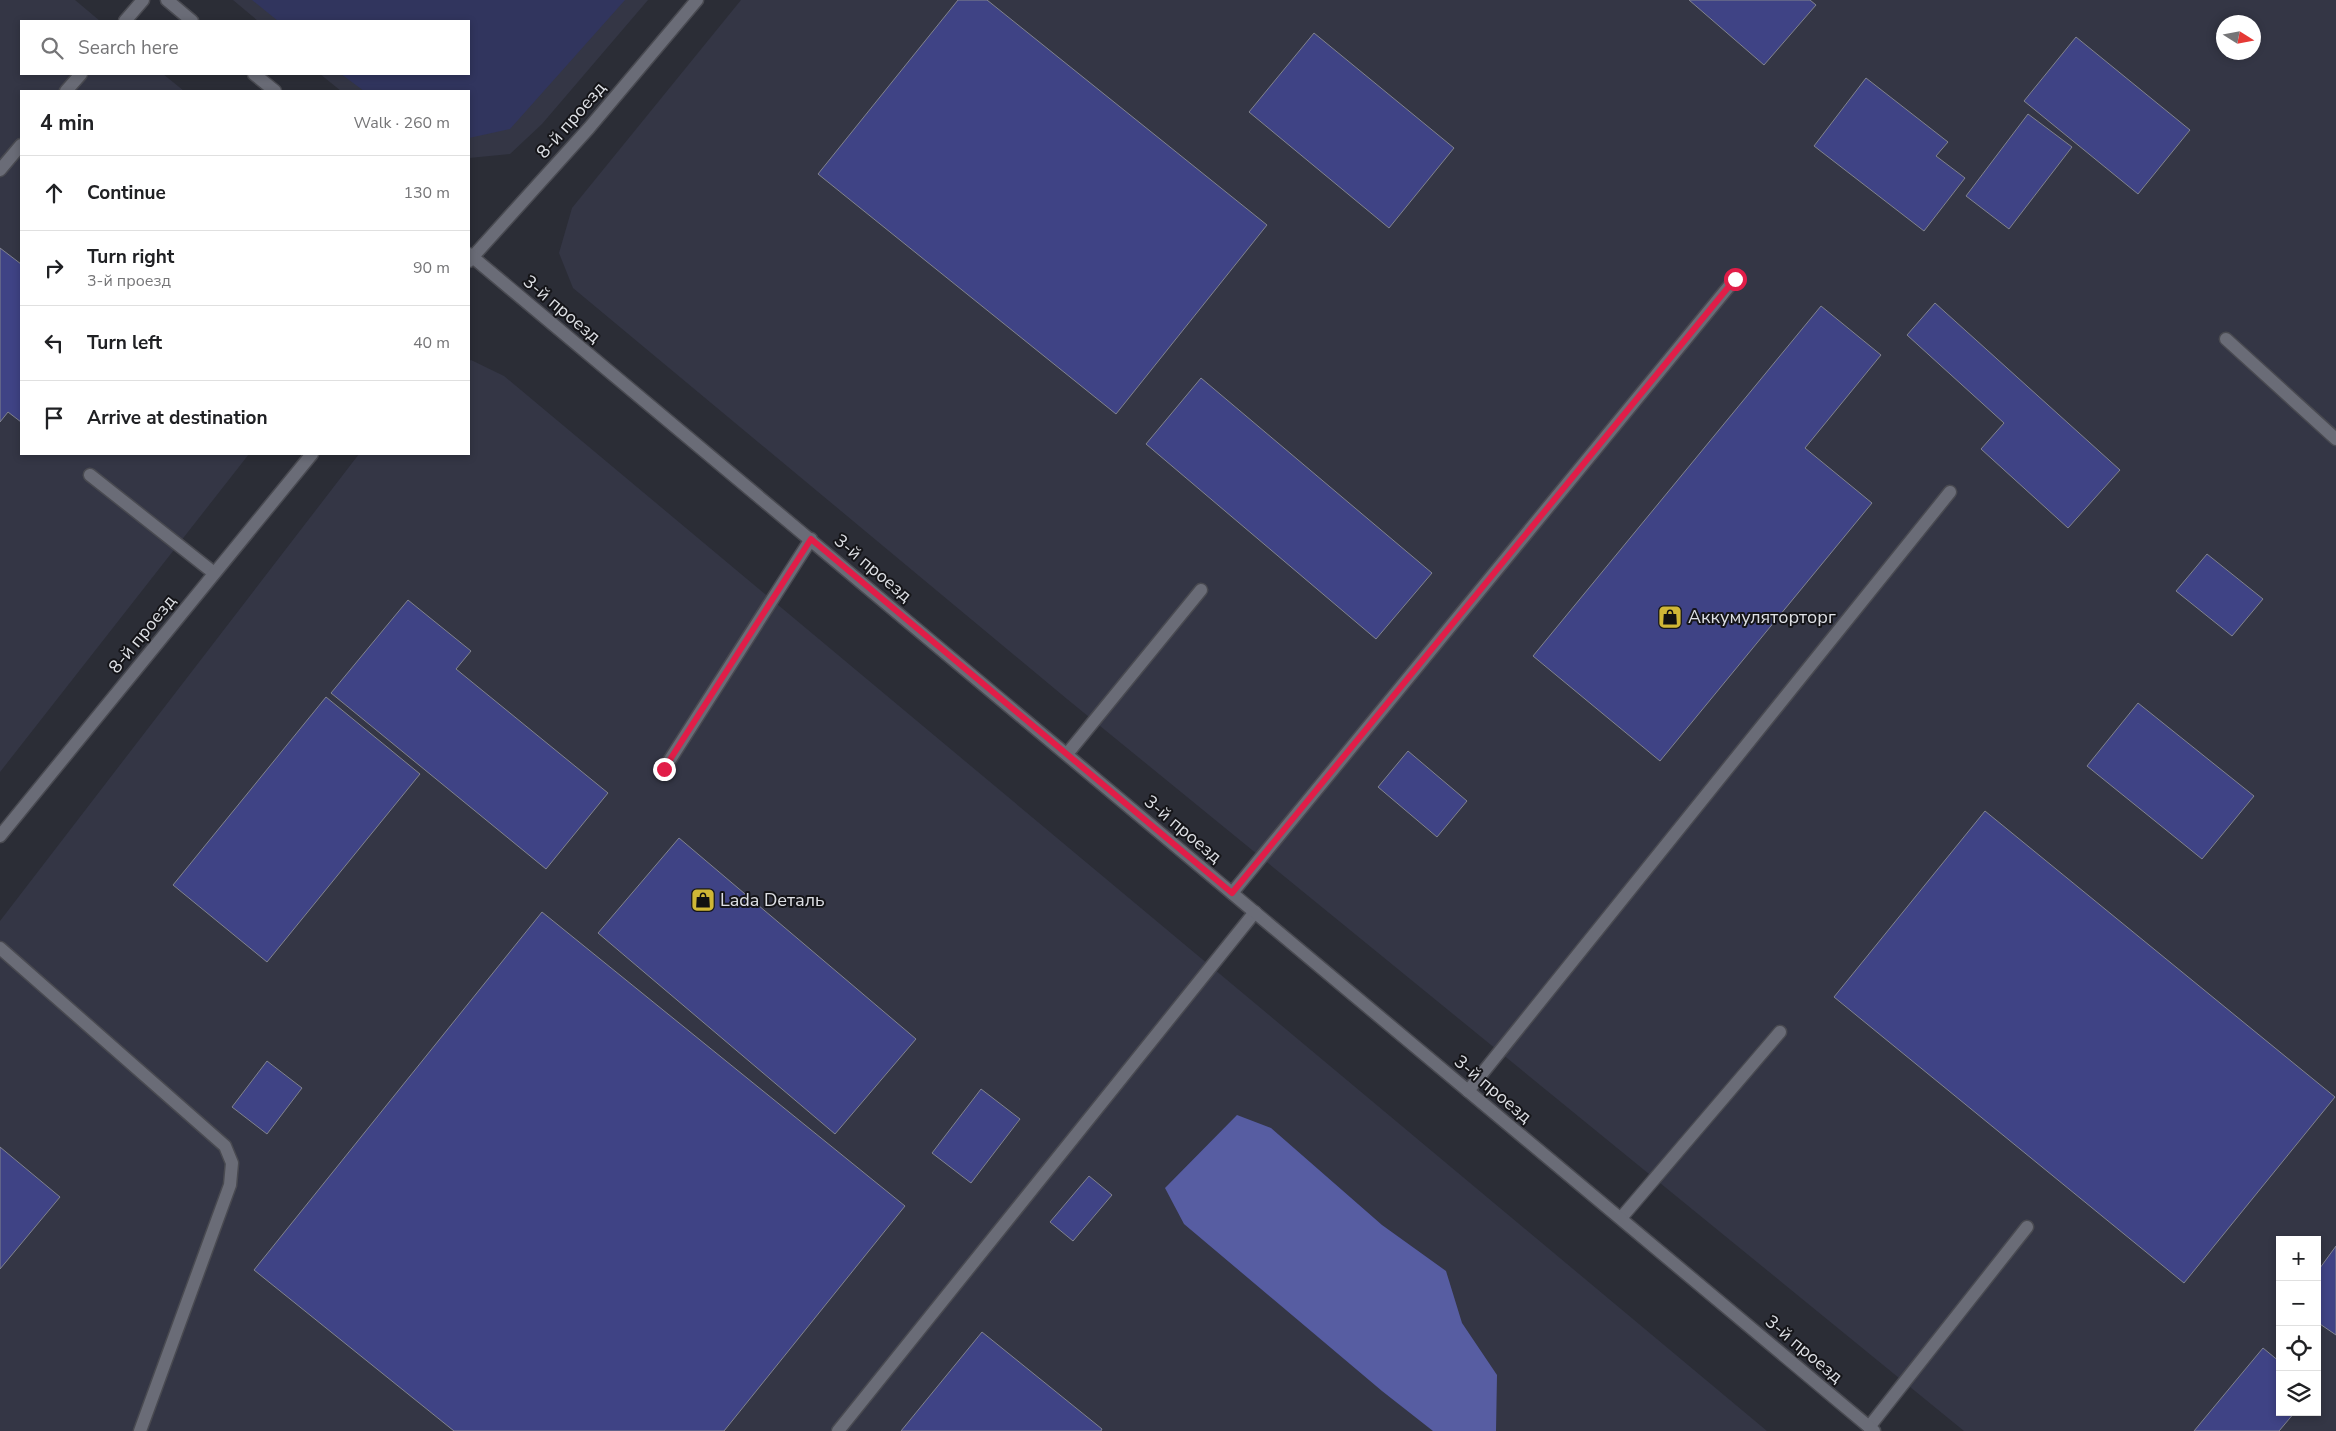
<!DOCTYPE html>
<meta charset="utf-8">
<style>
:root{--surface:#fff;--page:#f2f2f2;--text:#202124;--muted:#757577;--line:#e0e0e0}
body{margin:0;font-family:"Nunito Sans",sans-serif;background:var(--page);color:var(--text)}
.controls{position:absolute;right:15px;bottom:15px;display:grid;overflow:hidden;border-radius:0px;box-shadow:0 2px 8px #0003}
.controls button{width:45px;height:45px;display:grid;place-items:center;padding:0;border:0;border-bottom:1px solid var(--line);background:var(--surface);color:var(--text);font:25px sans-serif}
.compass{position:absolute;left:2216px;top:15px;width:45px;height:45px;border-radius:50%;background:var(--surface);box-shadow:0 2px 8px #0003;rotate:101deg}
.stop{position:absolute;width:15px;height:15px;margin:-11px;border:4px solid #e11d48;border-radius:50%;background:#fff}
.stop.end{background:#e11d48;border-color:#fff;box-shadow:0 1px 5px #0008}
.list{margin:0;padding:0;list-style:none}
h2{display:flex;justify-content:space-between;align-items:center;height:65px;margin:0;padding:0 20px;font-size:21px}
h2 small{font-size:16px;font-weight:400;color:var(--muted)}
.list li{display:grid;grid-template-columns:32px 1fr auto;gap:15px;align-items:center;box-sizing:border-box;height:75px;padding:0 20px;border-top:1px solid var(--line)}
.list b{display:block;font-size:19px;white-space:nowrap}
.list p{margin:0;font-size:16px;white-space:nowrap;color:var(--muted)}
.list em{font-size:16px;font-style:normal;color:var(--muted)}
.icon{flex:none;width:28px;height:28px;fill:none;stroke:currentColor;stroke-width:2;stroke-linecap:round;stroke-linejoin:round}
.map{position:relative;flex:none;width:2336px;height:1431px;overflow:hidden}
.search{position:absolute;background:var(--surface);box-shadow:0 2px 8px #0003;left:20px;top:20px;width:450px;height:55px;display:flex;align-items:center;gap:12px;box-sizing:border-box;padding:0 18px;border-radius:0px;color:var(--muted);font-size:19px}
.panel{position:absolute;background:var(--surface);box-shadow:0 2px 8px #0003;left:20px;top:90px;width:450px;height:365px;border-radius:0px}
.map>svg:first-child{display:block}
</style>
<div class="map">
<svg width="2336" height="1431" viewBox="0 0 2336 1431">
<rect width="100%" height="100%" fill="#2b2d36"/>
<!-- built -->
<g fill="#343645" fill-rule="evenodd">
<polygon points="0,0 75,0 100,21 21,21 21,74 163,74 184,91 21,91 21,454 249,454 0,772"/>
<polygon points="233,0 648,0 542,124 510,154 469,158 469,91 341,91 320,74 469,74 469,21 258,21"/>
<path d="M741,0H2336V1431H1964L1067,699L573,288L559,253L572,208ZM2224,22H2254V52H2224ZM2280,1240H2317V1412H2280Z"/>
<polygon points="471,360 504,376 1767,1431 0,1431 0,921 359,454 469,454 469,361"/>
</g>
<!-- green -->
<polygon fill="#31355e" points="252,0 625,0 510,129 469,138 469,91 364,91 341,74 469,74 469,21 278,21"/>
<!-- forest -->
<polygon fill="#575da2" points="1237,1115 1271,1128 1382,1225 1446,1271 1462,1323 1497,1375 1496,1431 1433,1431 1382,1391 1184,1224 1165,1188"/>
<!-- building -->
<g fill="#3f4385" stroke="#81838e">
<polygon points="958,0 987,0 1267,225 1116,414 818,174"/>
<polygon points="1689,0 1810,0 1816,5 1764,65"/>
<polygon points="1314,33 1454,148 1389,228 1249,112"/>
<polygon points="2076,37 2190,130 2138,194 2024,101"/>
<polygon points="1866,78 1948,142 1936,156 1965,178 1924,231 1814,146"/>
<polygon points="2028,114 2072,147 2009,229 1966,196"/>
<polygon points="0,248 21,264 21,422 8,412 0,422"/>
<polygon points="1935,303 2120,470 2068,528 1981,449 2004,423 1907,335"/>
<polygon points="1821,306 1881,355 1805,448 1872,503 1660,761 1533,656"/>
<polygon points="1201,378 1432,573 1376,639 1146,444"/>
<polygon points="2207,554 2263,599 2232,636 2176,591"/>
<polygon points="408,600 471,651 456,669 608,793 546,869 331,693"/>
<polygon points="326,697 420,774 267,962 173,885"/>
<polygon points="2138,703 2254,796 2202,859 2087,766"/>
<polygon points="1408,751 1467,801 1437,837 1378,787"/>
<polygon points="1985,811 2335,1097 2184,1283 1834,997"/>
<polygon points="679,838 916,1039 835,1134 598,933"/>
<polygon points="542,912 905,1206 724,1431 454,1431 254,1270"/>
<polygon points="267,1061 302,1088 267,1134 232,1107"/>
<polygon points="981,1089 1020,1119 971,1183 932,1153"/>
<polygon points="0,1147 60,1197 0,1269"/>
<polygon points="1089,1176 1112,1195 1073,1241 1050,1222"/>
<polygon points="2336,1246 2336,1335 2317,1322 2317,1272"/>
<polygon points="982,1332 1102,1429 1101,1431 901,1431"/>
<polygon points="2263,1348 2280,1362 2280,1412 2295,1412 2279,1431 2194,1431"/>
</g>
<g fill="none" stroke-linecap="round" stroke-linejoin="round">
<!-- service casing -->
<g stroke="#494a51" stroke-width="15">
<g id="service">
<polyline points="125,21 143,0"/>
<polyline points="66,91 81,74"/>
<polyline points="0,170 21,145"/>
<polyline points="2226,339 2336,439"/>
<polyline points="90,475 214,573"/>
<polyline points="1067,754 1201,590"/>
<polyline points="664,769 811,539"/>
<polyline points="1232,893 1735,279"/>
<polyline points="0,948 225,1146 232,1163 230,1185 140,1431"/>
<polyline points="1468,1091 1950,492"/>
<polyline points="1621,1218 1780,1032"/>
<polyline points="1869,1427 2027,1227"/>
<polyline points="838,1431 1255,912"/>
</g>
</g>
<!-- minor casing -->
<g stroke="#494a51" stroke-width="15">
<g id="minor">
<polyline points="469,261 589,128 697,0"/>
<polyline points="0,836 312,454"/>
</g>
</g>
<!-- tertiary casing -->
<g stroke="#494a51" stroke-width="15">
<g id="tertiary">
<polyline points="167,0 192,21"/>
<polyline points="254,74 275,91"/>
<polyline points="469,254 1874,1431"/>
</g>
</g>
<!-- service -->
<use href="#service" stroke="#6a6c77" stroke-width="12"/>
<!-- minor -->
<use href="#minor" stroke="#6a6c77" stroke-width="12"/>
<!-- tertiary -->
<use href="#tertiary" stroke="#6a6c77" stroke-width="12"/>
</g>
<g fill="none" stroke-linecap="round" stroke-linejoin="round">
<!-- route -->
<polyline stroke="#e11d48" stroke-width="6" points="664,769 811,539 1232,893 1735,279"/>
</g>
<!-- icons -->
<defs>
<g id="shop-square" transform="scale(1.25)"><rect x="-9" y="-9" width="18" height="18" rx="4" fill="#d0b736" stroke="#151519"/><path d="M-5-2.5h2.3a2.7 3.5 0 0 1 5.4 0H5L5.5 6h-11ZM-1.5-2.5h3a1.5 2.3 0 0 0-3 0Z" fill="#111"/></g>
</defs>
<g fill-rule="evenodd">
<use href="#shop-square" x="1670" y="617"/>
<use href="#shop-square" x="703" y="900"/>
</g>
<g text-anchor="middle" stroke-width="4" stroke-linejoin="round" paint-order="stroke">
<!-- street labels -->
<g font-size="18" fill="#dee0e5" stroke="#151519">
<text transform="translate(571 120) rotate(-49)" y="6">8-й проезд</text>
<text transform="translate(562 309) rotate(40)" y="6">3-й проезд</text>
<text transform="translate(873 568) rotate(40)" y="6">3-й проезд</text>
<text transform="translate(142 634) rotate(-51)" y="6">8-й проезд</text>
<text transform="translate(1183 829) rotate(40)" y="6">3-й проезд</text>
<text transform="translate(1493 1089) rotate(40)" y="6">3-й проезд</text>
<text transform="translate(1804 1349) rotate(40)" y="6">3-й проезд</text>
</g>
<!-- poi labels -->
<g font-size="18" fill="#dee0e5" stroke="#151519" text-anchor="start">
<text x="1688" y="623">Аккумуляторторг</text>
<text x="720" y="906">Lada Dеталь</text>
</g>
</g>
</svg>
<div class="controls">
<button>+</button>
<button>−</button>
<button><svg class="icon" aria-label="locate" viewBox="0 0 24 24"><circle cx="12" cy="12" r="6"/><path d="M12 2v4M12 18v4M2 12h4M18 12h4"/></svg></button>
<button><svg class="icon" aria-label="layers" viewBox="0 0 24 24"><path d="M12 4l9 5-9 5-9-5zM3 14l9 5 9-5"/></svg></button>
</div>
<svg class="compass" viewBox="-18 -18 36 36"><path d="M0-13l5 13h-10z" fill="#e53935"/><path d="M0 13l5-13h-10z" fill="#757577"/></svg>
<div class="stop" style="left:1735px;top:279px"></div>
<div class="stop end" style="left:664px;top:769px"></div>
<div class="search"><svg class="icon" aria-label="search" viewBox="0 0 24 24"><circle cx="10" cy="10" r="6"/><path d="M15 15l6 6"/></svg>Search here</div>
<section class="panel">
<h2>4 min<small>Walk · 260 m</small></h2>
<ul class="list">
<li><svg class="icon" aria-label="ahead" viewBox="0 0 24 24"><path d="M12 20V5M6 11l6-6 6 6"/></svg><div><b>Continue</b></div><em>130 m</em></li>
<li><svg class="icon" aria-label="right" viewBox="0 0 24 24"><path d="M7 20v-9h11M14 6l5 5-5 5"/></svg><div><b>Turn right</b><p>3-й проезд</p></div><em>90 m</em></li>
<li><svg class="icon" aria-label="left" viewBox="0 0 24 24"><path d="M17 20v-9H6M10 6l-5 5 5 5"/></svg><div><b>Turn left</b></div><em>40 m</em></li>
<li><svg class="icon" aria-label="arrive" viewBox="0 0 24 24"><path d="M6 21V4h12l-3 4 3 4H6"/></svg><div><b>Arrive at destination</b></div></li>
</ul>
</section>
</div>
